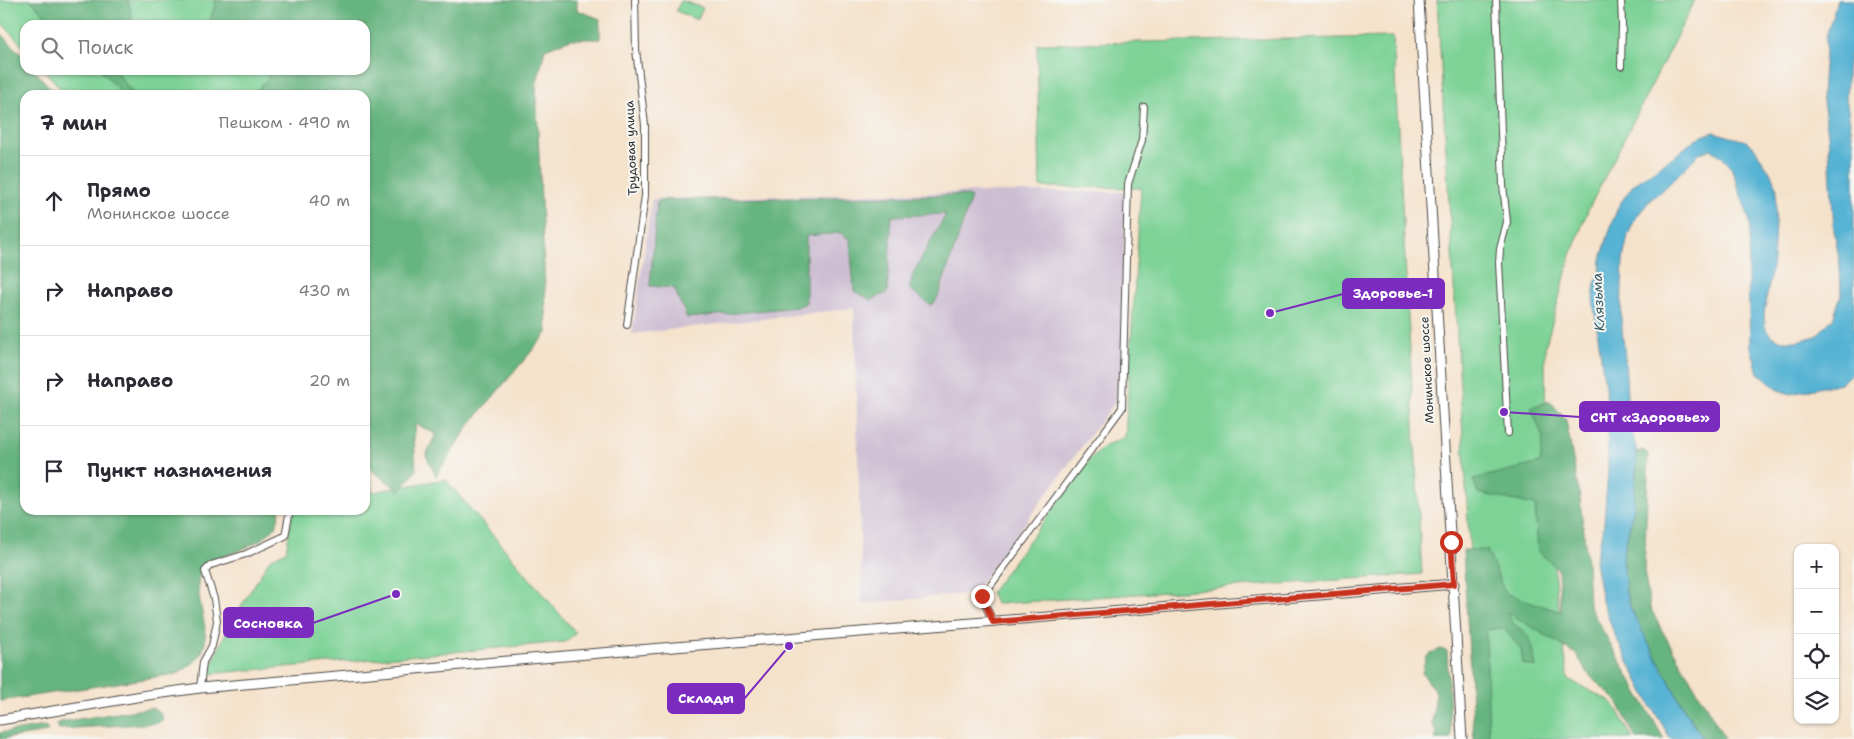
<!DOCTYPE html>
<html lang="ru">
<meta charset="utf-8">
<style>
:root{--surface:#fff;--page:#f7f7f7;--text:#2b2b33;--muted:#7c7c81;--line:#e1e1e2}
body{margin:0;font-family:"Shantell Sans",sans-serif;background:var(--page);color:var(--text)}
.controls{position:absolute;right:15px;bottom:15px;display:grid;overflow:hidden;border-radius:10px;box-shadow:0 1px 4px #0004}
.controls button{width:45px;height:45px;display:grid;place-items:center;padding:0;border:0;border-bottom:1px solid var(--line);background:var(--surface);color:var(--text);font:25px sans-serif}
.stop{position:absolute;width:15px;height:15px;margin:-11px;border:4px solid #c8321e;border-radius:50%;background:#fff}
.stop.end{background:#c8321e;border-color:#fff;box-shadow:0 1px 5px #0008}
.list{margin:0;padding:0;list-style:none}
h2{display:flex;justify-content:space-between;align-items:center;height:65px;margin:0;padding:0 20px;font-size:21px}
h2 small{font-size:16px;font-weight:400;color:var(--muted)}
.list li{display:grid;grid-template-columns:32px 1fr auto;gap:15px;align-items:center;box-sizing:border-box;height:90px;padding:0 20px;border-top:1px solid var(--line)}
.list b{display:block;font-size:19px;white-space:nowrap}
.list p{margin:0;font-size:16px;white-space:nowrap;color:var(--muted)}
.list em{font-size:16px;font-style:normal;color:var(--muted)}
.icon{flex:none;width:28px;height:28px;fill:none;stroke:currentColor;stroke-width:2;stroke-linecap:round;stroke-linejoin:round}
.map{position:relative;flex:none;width:1854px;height:739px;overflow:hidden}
.search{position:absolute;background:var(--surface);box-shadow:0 1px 4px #0004;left:20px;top:20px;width:350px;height:55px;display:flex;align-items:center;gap:12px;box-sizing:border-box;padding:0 18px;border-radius:15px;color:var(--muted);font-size:19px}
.panel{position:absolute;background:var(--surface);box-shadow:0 1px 4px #0004;left:20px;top:90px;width:350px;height:425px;border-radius:15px}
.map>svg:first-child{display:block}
</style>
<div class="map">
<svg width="1854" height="739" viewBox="0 0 1854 739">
<rect width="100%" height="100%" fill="#f6f6f2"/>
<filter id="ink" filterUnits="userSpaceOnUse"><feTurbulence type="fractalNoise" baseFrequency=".02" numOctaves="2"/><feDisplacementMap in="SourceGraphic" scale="10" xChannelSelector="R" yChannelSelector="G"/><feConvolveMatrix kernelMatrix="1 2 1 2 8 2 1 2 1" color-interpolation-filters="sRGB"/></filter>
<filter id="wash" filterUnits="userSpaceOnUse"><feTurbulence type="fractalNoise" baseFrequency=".0096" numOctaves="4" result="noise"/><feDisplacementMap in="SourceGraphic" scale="20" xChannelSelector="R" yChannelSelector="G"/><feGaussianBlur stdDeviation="1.12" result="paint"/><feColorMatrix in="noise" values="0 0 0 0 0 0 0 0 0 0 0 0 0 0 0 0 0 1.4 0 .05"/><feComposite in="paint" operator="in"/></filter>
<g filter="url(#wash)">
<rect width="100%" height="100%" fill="#f5e2cb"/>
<!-- industrial -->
<polygon fill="#cdbed2" points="968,192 1125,192 1121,394 973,593 862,604 854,308 632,334 652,199"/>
<!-- green -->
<g fill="#7dd296" stroke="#547e60">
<polygon points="0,0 31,0 54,25 25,25 25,49 0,21"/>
<polygon points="128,0 215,0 227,25 121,25 132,19"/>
<polygon points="681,0 703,8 697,20 676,11"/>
<polygon points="1437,0 1695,0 1588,210 1571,255 1545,348 1546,476 1556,587 1568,679 1613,703 1633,739 1481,739"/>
<polygon points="1393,37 1422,574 996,604 991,592 1089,460 1103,447 1125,437 1141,188 1040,187 1037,44"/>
<polygon points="44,70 101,70 123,95 66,95"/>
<polygon points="115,70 265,70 269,77 258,89 248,95 134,95"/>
<polygon points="365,471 373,492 445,479 576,633 565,642 207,674 228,628 270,559 286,551 293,510 365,510"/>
</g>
<!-- forest -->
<g fill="#66b47f" stroke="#487055">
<polygon points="31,0 128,0 132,19 121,25 54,25"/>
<polygon points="215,0 577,0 577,10 600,19 600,39 571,39 545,49 536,87 547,333 470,424 436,476 426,455 436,434 416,424 414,438 416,471 400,491 366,466 365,458 365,95 248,95 258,89 269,77 265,70 365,70 365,25 227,25 210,20 216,2"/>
<path d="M0,32L25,59V70H34L57,95H25V510H280C279,515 278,521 276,525C263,546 224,555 201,565C200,572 198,579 198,585C200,624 223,651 176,674L0,701Z"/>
<polygon points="101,70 115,70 134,95 123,95"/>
<polygon points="962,195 971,197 968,208 939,294 935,302 930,305 909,288 914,272 946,214 892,216 887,293 871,300 854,291 850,240 841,233 806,236 806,303 797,307 687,318 674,288 650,286 657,203 660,200"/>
<polygon points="1550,401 1566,420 1580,499 1587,562 1589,606 1664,739 1636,739 1617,701 1589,675 1576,654 1507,612 1512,622 1530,638 1536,667 1523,664 1521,649 1503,628 1486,630 1489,739 1474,739 1463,550 1487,550 1505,593 1561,612 1558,569 1538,551 1535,505 1478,493 1473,479 1540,463 1543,438 1531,407"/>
<polygon points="1643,450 1648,454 1648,476 1644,571 1650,607 1660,627 1725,739 1703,739 1687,714 1650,646 1631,609 1626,593 1623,555 1634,507 1637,452"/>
<polygon points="1440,649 1447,651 1451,739 1435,739 1437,734 1432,724 1436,692 1422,673 1426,657"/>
<path d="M150,708C157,709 160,712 163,719L158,723L59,729L57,725L60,722Z"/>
<polygon points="45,726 48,729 46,732 41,733 0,739 0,733"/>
</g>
<!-- water -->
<polygon fill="#56b3d4" stroke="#406f80" points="1837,0 1854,0 1854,39 1848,63 1846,98 1854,146 1854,371 1841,383 1791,394 1778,390 1758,373 1750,344 1748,275 1750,237 1749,218 1731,167 1722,157 1711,149 1700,153 1667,186 1650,200 1635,219 1628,235 1623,260 1621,318 1625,358 1628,415 1637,452 1634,507 1623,555 1626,593 1631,609 1650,646 1687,714 1703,739 1671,739 1651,706 1615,636 1602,601 1595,561 1604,524 1608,470 1607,401 1593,299 1595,283 1600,274 1601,259 1612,223 1619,205 1633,185 1680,152 1695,139 1713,132 1746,141 1754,147 1771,174 1777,187 1773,261 1764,313 1765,327 1771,336 1782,341 1798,341 1816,336 1833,318 1841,295 1840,265 1834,230 1828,134 1822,95 1826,37"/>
</g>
<g filter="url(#ink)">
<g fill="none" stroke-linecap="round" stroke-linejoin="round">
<!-- street casing -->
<g stroke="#494643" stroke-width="8">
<g id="street">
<polyline points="1496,0 1503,185 1507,222 1500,249 1499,263 1508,433"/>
<polyline points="1621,0 1622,24 1621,66"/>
<polyline points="627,325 645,196 645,125 636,50 635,0"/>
<polyline points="993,622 982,597 1122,408 1128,184 1142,140 1144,107"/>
<polyline points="200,688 203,662 212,646 217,621 214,599 205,571 211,565 246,554 285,536 290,510"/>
</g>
</g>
<!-- secondary casing -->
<g stroke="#494643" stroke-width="11">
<g id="secondary">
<polyline points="1419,0 1462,739"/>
<polyline points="0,720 148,695 200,688 576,655 1454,584"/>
</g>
</g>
<!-- street -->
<use href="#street" stroke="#fff" stroke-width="6"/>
<!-- secondary -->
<use href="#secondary" stroke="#fff" stroke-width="9"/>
</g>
</g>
<g fill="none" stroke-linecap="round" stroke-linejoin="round" filter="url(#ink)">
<!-- route -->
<polyline stroke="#c8321e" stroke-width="6" points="982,596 993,622 1454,584 1451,542"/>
</g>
<g text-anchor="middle" stroke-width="4" stroke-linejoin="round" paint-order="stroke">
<!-- street labels -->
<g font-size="12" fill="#2b2b2b" stroke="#f6f6f2">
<text transform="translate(631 148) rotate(-92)" y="4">Трудовая улица</text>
<text transform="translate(1427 370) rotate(-93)" y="4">Монинское шоссе</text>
</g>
<!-- water labels -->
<g font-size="14" font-style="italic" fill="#3a5b66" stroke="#f6f6f2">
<text transform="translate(1598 302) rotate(-93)" y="5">Клязьма</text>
</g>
</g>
<!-- callouts -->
<path fill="none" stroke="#7b2cbf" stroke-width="2" d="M1270 313L1343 294M1504 412L1580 417M396 594L313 623M789 646L744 699"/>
<g fill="#7b2cbf" stroke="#f6f6f2" stroke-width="2">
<circle cx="1270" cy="313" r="5"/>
<circle cx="1504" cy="412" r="5"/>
<circle cx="396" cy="594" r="5"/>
<circle cx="789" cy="646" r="5"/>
</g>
<g fill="#7b2cbf" stroke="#7b2cbf" stroke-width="2">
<rect x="1343" y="279" width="101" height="29" rx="5"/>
<rect x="1580" y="402" width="139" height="29" rx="5"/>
<rect x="224" y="608" width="89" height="29" rx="5"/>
<rect x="668" y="684" width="76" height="29" rx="5"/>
</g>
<g font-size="14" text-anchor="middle" font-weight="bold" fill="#fff">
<text x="1393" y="298">Здоровье-1</text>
<text x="1650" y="422">СНТ «Здоровье»</text>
<text x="268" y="628">Сосновка</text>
<text x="706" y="703">Склады</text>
</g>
</svg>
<div class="controls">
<button>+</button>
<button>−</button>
<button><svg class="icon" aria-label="locate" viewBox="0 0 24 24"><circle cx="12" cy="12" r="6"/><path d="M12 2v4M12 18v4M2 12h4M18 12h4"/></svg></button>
<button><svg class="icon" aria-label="layers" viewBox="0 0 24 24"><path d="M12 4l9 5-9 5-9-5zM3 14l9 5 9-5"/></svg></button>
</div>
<div class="stop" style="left:1451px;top:542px"></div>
<div class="stop end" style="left:982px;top:596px"></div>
<div class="search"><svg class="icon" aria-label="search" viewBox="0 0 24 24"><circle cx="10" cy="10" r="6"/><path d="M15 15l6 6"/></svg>Поиск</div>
<section class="panel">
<h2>7 мин<small>Пешком · 490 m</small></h2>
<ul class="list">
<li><svg class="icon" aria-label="ahead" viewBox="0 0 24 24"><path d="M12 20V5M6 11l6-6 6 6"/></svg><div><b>Прямо</b><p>Монинское шоссе</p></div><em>40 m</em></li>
<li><svg class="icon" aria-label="right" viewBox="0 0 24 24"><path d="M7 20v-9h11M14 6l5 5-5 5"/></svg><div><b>Направо</b></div><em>430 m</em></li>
<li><svg class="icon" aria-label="right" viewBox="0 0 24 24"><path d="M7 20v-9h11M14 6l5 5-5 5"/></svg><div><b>Направо</b></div><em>20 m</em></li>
<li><svg class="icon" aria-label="arrive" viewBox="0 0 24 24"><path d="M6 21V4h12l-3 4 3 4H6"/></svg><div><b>Пункт назначения</b></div></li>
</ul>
</section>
</div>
